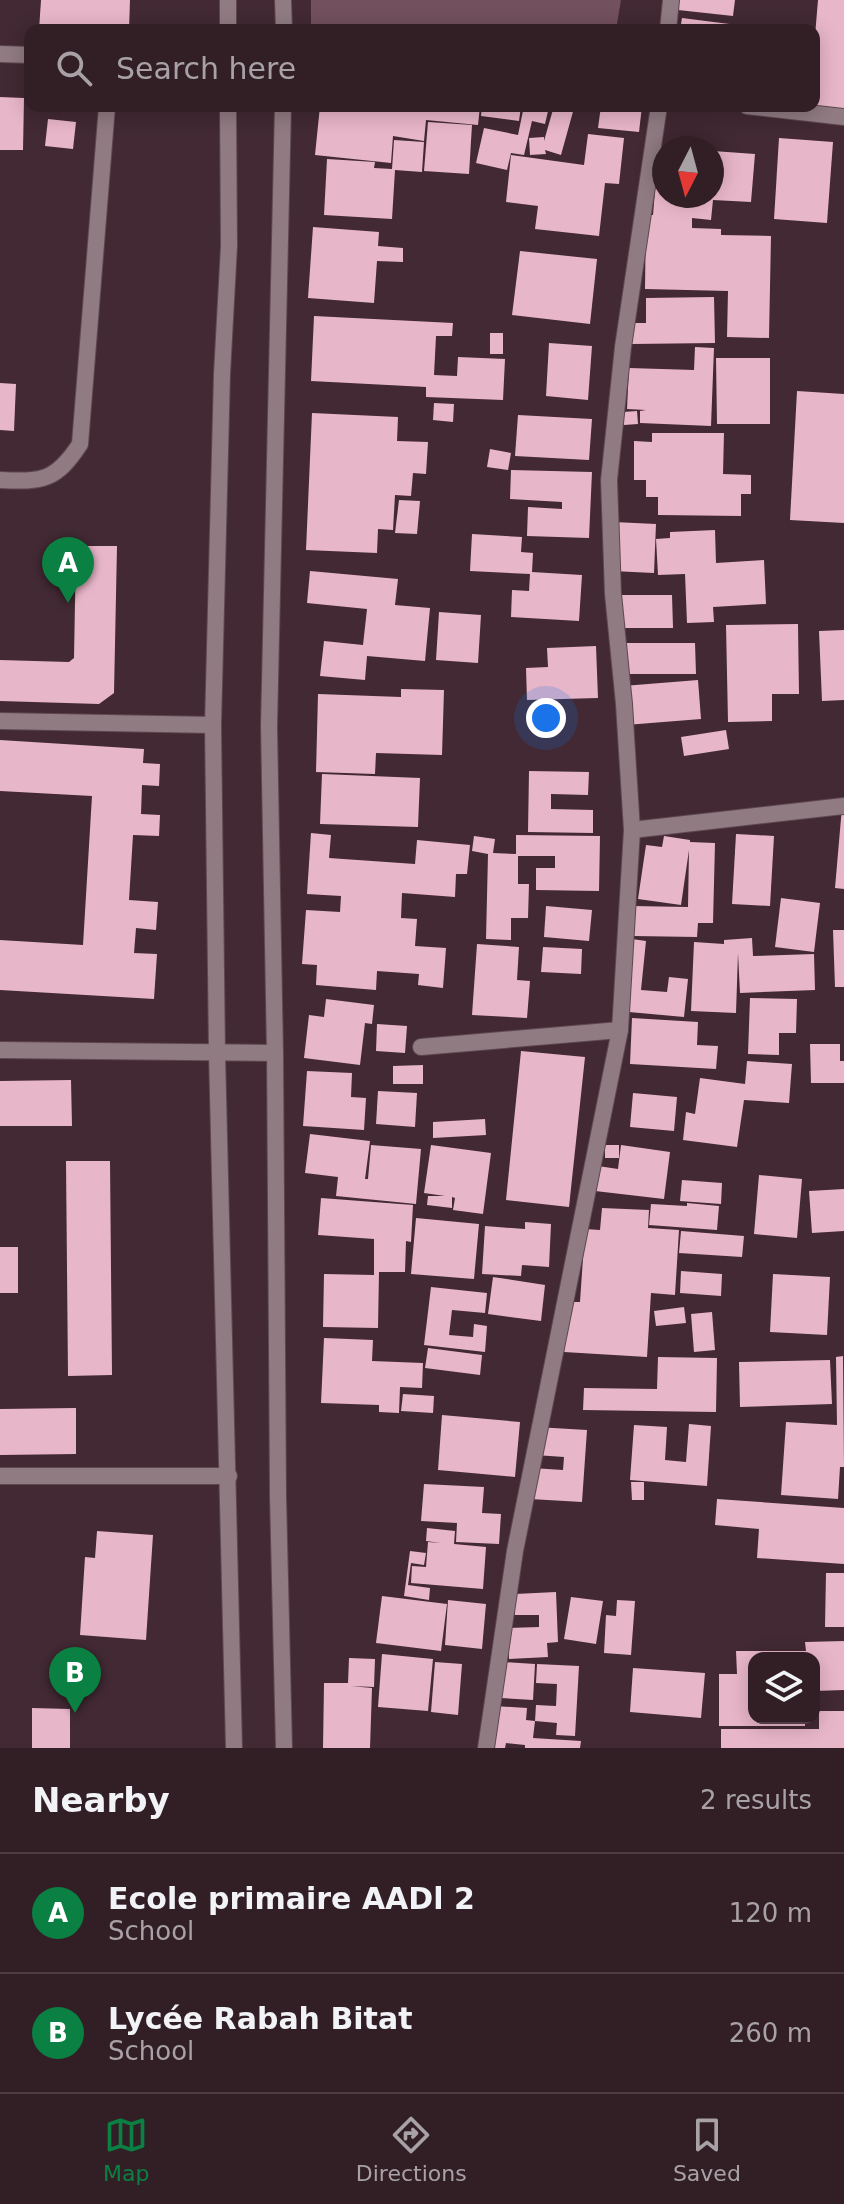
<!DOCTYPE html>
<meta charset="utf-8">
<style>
:root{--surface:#321f26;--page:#3d2c32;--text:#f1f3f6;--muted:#a8a2a7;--line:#4d3d43;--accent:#0b8043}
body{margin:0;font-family:"DejaVu Sans",sans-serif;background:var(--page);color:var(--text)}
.controls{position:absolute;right:24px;bottom:24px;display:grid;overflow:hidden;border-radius:16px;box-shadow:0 4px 20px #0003}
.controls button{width:72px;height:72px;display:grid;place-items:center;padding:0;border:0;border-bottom:2px solid var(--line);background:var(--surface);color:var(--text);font:40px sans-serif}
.compass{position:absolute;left:652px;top:136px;width:72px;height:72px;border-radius:50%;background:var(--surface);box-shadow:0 4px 20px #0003;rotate:186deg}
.you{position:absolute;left:546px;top:718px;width:28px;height:28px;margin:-20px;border:6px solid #fff;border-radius:50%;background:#1a73e8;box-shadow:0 0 0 12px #1a73e833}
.badge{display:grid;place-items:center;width:52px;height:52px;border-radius:50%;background:var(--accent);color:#fff;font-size:26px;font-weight:700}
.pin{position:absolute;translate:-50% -66px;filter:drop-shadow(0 2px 4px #0008)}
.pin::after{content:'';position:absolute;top:42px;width:28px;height:24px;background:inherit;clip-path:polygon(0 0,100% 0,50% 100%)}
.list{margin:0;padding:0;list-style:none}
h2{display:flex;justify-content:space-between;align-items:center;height:104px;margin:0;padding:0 32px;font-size:34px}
h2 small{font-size:26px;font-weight:400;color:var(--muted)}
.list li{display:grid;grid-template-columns:52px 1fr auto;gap:24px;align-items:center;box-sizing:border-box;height:120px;padding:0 32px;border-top:2px solid var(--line)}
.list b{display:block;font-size:30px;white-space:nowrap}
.list p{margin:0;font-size:26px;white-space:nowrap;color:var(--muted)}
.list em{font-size:26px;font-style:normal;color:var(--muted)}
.icon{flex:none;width:44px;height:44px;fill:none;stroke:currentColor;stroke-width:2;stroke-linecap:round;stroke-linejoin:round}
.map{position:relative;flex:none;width:844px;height:1748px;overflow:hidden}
.search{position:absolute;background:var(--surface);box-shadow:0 4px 20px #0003;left:24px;right:24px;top:24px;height:88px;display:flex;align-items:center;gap:20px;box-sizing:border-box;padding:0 28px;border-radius:16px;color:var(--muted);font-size:30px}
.sheet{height:344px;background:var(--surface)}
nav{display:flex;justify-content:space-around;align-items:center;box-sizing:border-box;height:112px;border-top:2px solid var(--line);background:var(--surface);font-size:22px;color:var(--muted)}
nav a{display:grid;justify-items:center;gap:4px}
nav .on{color:var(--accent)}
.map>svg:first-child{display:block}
</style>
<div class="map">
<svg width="844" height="1748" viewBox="0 0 844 1748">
<rect width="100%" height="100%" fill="#422933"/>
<!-- green -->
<polygon fill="#72505d" points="311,0 621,0 616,30 311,30"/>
<!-- building -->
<g fill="#e8b6c9">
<polygon points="41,0 130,0 129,30 39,30"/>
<polygon points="679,0 735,0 733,16 678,10"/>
<polygon points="818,0 844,0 844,113 814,106 814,48"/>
<polygon points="682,18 761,28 761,30 680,30"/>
<polygon points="0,97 24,98 23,150 0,150"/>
<polygon points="121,106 147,106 146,111 120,109"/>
<polygon points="320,106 480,106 478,125 426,120 424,141 393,136 391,163 315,155"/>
<polygon points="482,106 521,106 519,121 481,116"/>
<polygon points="524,106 549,107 545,124 532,121 524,155 511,153 507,170 476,163 484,128 518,135"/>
<polygon points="554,106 574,108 561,155 545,150 546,154 530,155 529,138 544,137 544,141"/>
<polygon points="601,106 642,106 639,132 598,128"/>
<polygon points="48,119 76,122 73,149 45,146"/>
<polygon points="428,122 472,125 469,174 424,171"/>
<polygon points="588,134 624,138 619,184 605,183 599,236 535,229 538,206 506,202 511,155 584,165"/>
<polygon points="779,138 833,142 827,223 774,219"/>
<polygon points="394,140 424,142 422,172 395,170 392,219 324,215 327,159 375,162 374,168 392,169"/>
<polygon points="713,151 755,154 751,202 713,200 711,220 692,218 692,228 721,229 721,235 771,236 769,338 727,337 728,291 645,289 646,215 653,215 656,178 664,179 664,196 712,196"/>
<polygon points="313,227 379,232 378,246 403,248 403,262 377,261 374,303 308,298"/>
<polygon points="520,251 597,259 590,324 512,315"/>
<polygon points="714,297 715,343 632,344 632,323 646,323 646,298"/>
<polygon points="314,316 453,323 452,336 436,336 434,375 457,376 458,357 505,359 503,400 426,397 426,387 311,381"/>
<rect x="490" y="333" width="13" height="21"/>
<polygon points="549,343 592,346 588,400 546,396"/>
<polygon points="695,347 714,348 711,426 640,423 640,411 646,410 627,409 629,368 694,370"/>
<polygon points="716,358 770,358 770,424 717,424"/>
<polygon points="0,383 16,384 14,431 0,430"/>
<polygon points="797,391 844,394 844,523 790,520"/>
<polygon points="434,403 454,404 453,422 433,420"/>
<polygon points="637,411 638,424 624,425 623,412"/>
<polygon points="312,413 398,417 397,441 428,442 426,474 413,473 411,496 395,495 393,530 378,529 377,553 306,550"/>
<polygon points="518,415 592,419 589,460 515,456"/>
<polygon points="652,433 724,433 723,474 751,475 751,494 741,494 741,516 658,515 658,497 646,497 646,480 634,480 634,441 652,442"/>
<polygon points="490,449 511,453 508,470 487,467"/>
<polygon points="511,470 592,472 589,538 527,536 528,507 562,509 562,502 510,499"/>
<polygon points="399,500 420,501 417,534 395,533"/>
<polygon points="614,522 656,524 654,573 612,571"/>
<polygon points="715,530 716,563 764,560 766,604 713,607 714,622 687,623 685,574 658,575 656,539 670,538 670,532"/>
<polygon points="472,534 522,537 521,552 533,553 532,572 582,575 579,621 511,617 512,590 529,591 530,574 470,571"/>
<polygon points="76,546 117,546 114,693 99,704 0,701 0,660 69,662 74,658"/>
<polygon points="310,571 398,579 395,605 430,608 425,661 367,656 365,680 320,676 324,641 363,645 367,609 307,603"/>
<polygon points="617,595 672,595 673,628 618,628"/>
<polygon points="439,612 481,615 478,663 436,660"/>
<polygon points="798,624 799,694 772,694 772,721 728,722 726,625"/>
<polygon points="844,630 844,700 822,701 819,631"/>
<polygon points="622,643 695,643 696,674 622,674"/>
<polygon points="596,646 598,698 527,700 526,668 548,667 547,648"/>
<polygon points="698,680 701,719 626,725 623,686"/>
<polygon points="401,689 444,690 442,755 376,753 375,774 316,772 318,694 401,697"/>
<polygon points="726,730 729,749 684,756 681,737"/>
<polygon points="0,740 144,749 143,763 160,764 159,786 142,785 141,814 160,815 159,836 133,835 129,900 158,902 156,930 136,928 134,953 157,954 154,999 0,990 0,940 83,945 92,796 0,791"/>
<polygon points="529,771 589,772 588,795 551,794 551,809 593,810 593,833 528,832"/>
<polygon points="322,774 420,778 418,827 320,824"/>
<polygon points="842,807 844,807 844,889 835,888"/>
<polygon points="311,833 331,835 329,858 415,864 417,840 470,845 467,874 456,874 455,897 402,893 401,918 417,919 415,946 446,948 443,988 418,985 419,974 377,971 376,990 316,985 317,965 302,964 306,910 340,912 341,896 307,894"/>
<polygon points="736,834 774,836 770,906 732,904"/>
<polygon points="516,835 600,836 599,891 536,890 536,868 555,868 555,856 518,856 518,884 529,884 528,918 511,918 511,940 486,939 488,854 472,851 474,836 495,839 493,853 516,854"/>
<polygon points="664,836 690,840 690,842 715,843 713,923 698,923 697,937 633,936 633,906 688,907 689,850 681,905 638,899 646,845 662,847"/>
<polygon points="781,898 820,903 814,952 775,947"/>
<polygon points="546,906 592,910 589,941 544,937"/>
<polygon points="833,930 844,930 844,987 835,987"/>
<polygon points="625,938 646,941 641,990 667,992 669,977 688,979 684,1017 618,1011"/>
<polygon points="752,938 753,956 814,954 815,990 740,993 738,953 736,1013 691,1011 694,942 724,944 724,940"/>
<polygon points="477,944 519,947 517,980 530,981 527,1018 472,1015"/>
<polygon points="543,947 582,949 581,974 541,972"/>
<polygon points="750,998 797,999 796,1033 779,1033 779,1055 748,1054"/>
<polygon points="326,999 374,1005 372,1024 365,1023 360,1065 304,1058 309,1015 324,1017"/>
<polygon points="632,1018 698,1022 697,1045 718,1046 716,1069 630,1064"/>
<polygon points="377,1024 407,1026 405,1053 376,1051"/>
<polygon points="810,1044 840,1044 840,1061 844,1061 844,1083 811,1083"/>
<polygon points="521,1051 585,1057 569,1207 506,1200"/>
<polygon points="747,1061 792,1064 789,1103 744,1100 737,1147 683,1140 686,1112 695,1114 700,1078 745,1084"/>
<polygon points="423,1065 423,1084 393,1084 393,1066"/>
<polygon points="307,1071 352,1073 351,1097 366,1098 364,1130 303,1126"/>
<polygon points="71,1080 72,1126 0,1126 0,1081"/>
<polygon points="378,1091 417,1093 415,1127 376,1124"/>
<polygon points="633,1093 677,1097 674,1131 630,1127"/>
<polygon points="485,1119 486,1135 433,1138 433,1122"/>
<polygon points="310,1134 370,1141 365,1179 368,1179 371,1145 421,1149 416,1204 336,1196 338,1177 305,1173"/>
<polygon points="431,1145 491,1153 483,1214 453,1210 455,1198 452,1197 452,1208 427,1205 428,1196 445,1196 424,1193"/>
<rect x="605" y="1145" width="14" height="13"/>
<polygon points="621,1145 670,1152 664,1199 595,1191 598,1166 618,1169"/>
<polygon points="66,1161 110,1161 112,1375 68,1376"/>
<polygon points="759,1175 802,1179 797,1238 754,1234"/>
<polygon points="682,1180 722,1183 721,1204 680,1201"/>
<polygon points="844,1189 844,1231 812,1233 809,1191"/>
<polygon points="321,1198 413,1205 411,1242 406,1241 405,1272 379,1272 378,1328 323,1327 324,1274 374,1275 374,1239 318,1235"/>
<polygon points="687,1203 719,1206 717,1230 649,1225 651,1204 687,1206"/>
<polygon points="602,1208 649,1210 648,1228 679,1230 675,1295 651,1293 647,1357 564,1352 568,1302 580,1302 585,1229 600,1230"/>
<polygon points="416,1218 479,1224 474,1279 411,1274"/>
<polygon points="525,1222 551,1224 549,1267 522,1265 521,1276 482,1274 485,1226 525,1229"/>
<polygon points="681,1231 744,1236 742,1257 679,1253"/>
<rect x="0" y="1247" width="18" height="46"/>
<polygon points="681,1271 722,1274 721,1296 680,1293"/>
<polygon points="773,1274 830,1277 827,1335 770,1332"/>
<polygon points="493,1277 545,1285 541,1321 488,1314"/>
<polygon points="431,1287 487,1293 485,1313 452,1310 449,1335 473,1337 474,1324 487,1326 485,1352 424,1345"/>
<polygon points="684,1307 686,1323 656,1326 654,1311"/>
<polygon points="712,1312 715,1350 694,1352 691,1314"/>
<polygon points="324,1338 373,1340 372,1361 423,1363 422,1388 400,1387 399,1413 379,1412 379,1405 321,1403"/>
<polygon points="428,1348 482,1355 480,1375 425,1368"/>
<polygon points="843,1356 844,1467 840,1467 838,1499 781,1495 786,1422 837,1425 836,1357"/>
<polygon points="658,1357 717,1358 716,1412 583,1410 584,1388 657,1389"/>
<polygon points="830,1360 832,1404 740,1407 739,1362"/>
<polygon points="403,1394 434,1396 433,1413 401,1411"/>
<polygon points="76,1408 76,1454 0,1455 0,1409"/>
<polygon points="442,1415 520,1422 515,1477 438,1470"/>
<polygon points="689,1424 711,1426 707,1486 630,1480 634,1425 667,1427 665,1460 686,1462"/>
<polygon points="536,1427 587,1430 582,1502 530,1499 532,1468 563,1470 564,1457 535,1455"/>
<polygon points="631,1482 644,1482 644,1500 632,1500"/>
<polygon points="424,1484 484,1487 482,1513 501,1514 499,1544 456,1542 457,1523 421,1521"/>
<polygon points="717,1499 844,1508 844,1564 757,1558 759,1529 715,1525"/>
<polygon points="427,1528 455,1531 454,1544 486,1547 483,1589 411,1583 412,1566 426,1567 428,1542 441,1543 426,1541"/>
<polygon points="97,1531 153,1535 146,1640 80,1635 85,1557 95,1558"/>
<polygon points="410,1551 426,1553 424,1565 411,1563 408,1585 430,1588 429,1600 404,1596"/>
<polygon points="826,1573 844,1573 844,1627 825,1627"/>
<polygon points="556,1592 558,1642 547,1643 548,1657 509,1659 508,1628 539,1627 539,1615 515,1615 515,1594"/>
<polygon points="382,1596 447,1604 441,1651 376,1643"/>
<polygon points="571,1597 603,1601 596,1644 564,1639"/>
<polygon points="448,1600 486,1604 482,1649 445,1645"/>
<polygon points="617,1600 635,1601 631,1655 604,1653 606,1615 616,1616"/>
<polygon points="844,1641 844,1690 814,1691 814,1658 754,1658 754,1718 805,1718 805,1726 719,1726 719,1674 737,1674 736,1651 806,1651 805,1642"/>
<polygon points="382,1654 433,1659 428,1711 378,1707"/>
<polygon points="349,1658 375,1659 374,1687 351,1686 372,1688 370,1748 323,1748 324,1683 348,1683"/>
<polygon points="435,1662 462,1664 458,1715 431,1712"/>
<polygon points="502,1662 535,1664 533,1700 500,1698"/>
<polygon points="537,1664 579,1666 575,1736 556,1735 557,1723 535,1721 533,1738 581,1741 580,1748 525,1748 525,1745 506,1743 505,1748 491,1748 494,1706 527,1708 526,1720 535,1721 536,1705 556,1706 557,1684 536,1683"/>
<polygon points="633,1668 705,1673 701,1718 630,1712"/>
<polygon points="32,1708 70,1709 70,1748 32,1748"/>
<polygon points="819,1711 844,1711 844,1748 721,1748 721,1729 819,1729"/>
</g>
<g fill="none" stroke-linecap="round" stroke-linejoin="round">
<!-- minor casing -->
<g stroke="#5f4750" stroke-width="18">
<g id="minor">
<polyline points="668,30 671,0"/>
<polyline points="0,54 30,55"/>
<polyline points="747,106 844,117"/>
<path d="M0,480C42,482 56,481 80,444L107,106"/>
<polyline points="0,721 213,725"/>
<polyline points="632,830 844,806"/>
<polyline points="421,1047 620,1030"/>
<polyline points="0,1050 275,1053"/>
<polyline points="0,1476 229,1476"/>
<polyline points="486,1748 515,1551 620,1030 632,830 624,704 613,594 609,480 623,347 659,106"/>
</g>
</g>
<!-- tertiary casing -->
<g stroke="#5f4750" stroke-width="18">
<g id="tertiary">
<polyline points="283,0 284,30"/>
<polyline points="228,30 228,0"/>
<polyline points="228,106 229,246 222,374 213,725 217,1054 234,1748"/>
<polyline points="283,106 269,726 275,1053 278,1496 284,1748"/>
</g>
</g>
<!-- minor -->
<use href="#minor" stroke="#907b82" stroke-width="16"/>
<!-- tertiary -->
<use href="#tertiary" stroke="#907b82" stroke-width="16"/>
</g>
</svg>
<div class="controls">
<button><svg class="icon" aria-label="layers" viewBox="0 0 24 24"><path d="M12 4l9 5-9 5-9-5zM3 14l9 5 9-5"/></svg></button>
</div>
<svg class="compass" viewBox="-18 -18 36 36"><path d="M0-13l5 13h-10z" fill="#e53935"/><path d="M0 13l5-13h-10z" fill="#a8a2a7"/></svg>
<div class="you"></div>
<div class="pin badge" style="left:68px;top:603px">A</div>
<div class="pin badge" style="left:75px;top:1713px">B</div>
<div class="search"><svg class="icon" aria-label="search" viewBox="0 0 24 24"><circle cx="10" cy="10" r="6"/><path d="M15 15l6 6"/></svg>Search here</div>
</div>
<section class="sheet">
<h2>Nearby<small>2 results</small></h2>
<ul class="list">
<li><span class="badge">A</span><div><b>Ecole primaire AADl 2</b><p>School</p></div><em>120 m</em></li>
<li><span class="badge">B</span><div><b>Lycée Rabah Bitat</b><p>School</p></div><em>260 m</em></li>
</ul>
</section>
<nav>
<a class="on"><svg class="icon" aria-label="map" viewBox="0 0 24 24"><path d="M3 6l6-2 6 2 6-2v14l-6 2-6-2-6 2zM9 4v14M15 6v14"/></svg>Map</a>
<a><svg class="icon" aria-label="directions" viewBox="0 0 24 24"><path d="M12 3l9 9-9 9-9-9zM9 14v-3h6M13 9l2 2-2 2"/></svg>Directions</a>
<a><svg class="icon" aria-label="saved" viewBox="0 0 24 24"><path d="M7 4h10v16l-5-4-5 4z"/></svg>Saved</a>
</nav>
